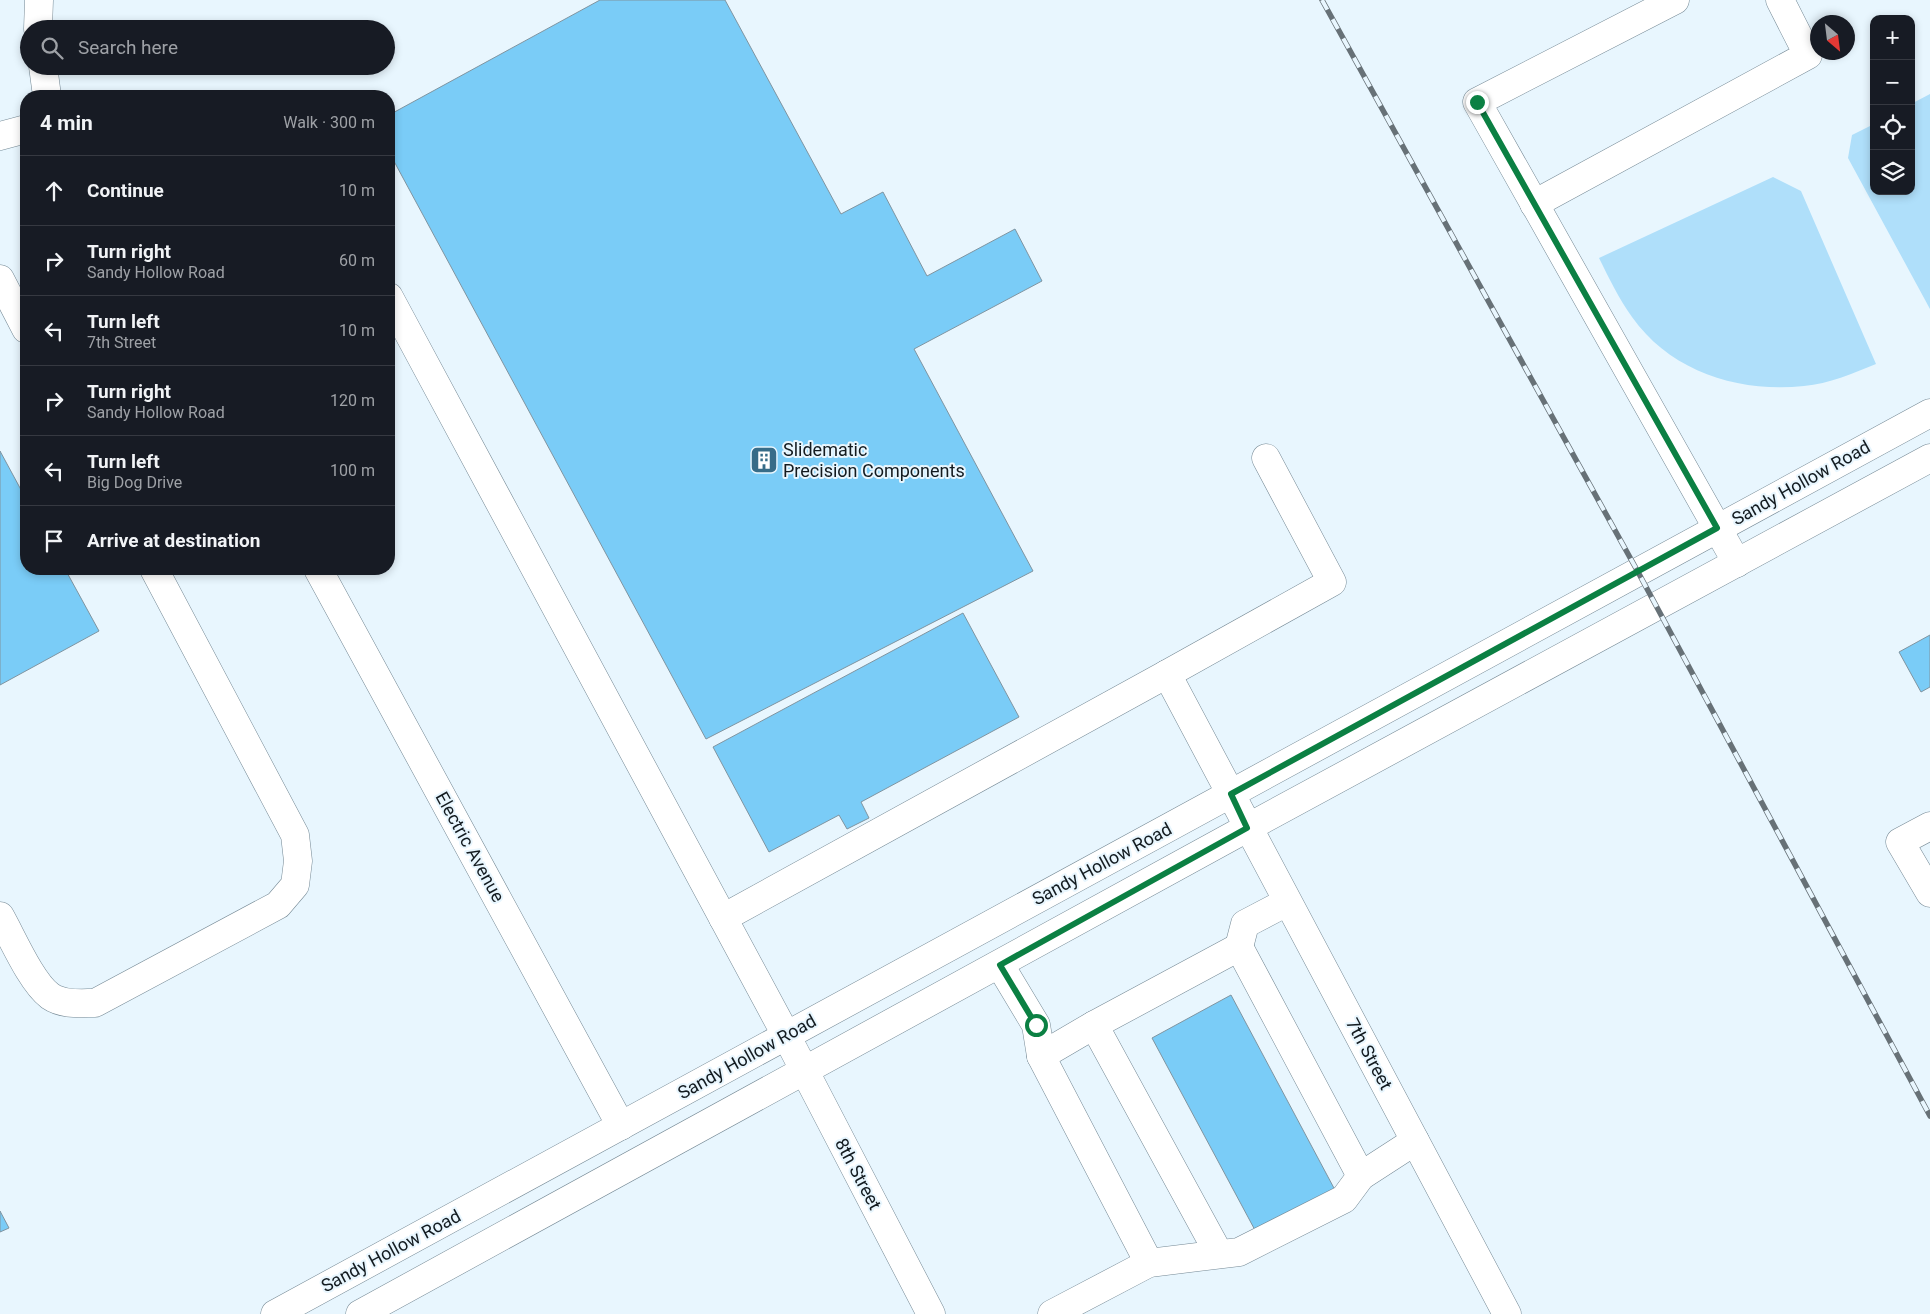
<!DOCTYPE html>
<meta charset="utf-8">
<style>
:root{--surface:#171b24;--page:#20242c;--text:#f1f3f6;--muted:#9ea1a6;--line:#363941}
body{margin:0;font-family:Roboto,sans-serif;background:var(--page);color:var(--text)}
.controls{position:absolute;right:15px;top:15px;display:grid;overflow:hidden;border-radius:10px;box-shadow:0 2px 8px #0003}
.controls button{width:45px;height:45px;display:grid;place-items:center;padding:0;border:0;border-bottom:1px solid var(--line);background:var(--surface);color:var(--text);font:25px sans-serif}
.compass{position:absolute;left:1810px;top:15px;width:45px;height:45px;border-radius:50%;background:var(--surface);box-shadow:0 2px 8px #0003;rotate:152deg}
.stop{position:absolute;width:15px;height:15px;margin:-11px;border:4px solid #0b8043;border-radius:50%;background:#fff}
.stop.end{background:#0b8043;border-color:#fff;box-shadow:0 1px 5px #0008}
.list{margin:0;padding:0;list-style:none}
h2{display:flex;justify-content:space-between;align-items:center;height:65px;margin:0;padding:0 20px;font-size:21px}
h2 small{font-size:16px;font-weight:400;color:var(--muted)}
.list li{display:grid;grid-template-columns:32px 1fr auto;gap:15px;align-items:center;box-sizing:border-box;height:70px;padding:0 20px;border-top:1px solid var(--line)}
.list b{display:block;font-size:19px;white-space:nowrap}
.list p{margin:0;font-size:16px;white-space:nowrap;color:var(--muted)}
.list em{font-size:16px;font-style:normal;color:var(--muted)}
.icon{flex:none;width:28px;height:28px;fill:none;stroke:currentColor;stroke-width:2;stroke-linecap:round;stroke-linejoin:round}
.map{position:relative;flex:none;width:1930px;height:1314px;overflow:hidden}
.search{position:absolute;background:var(--surface);box-shadow:0 2px 8px #0003;left:20px;top:20px;width:375px;height:55px;display:flex;align-items:center;gap:12px;box-sizing:border-box;padding:0 18px;border-radius:28px;color:var(--muted);font-size:19px}
.panel{position:absolute;background:var(--surface);box-shadow:0 2px 8px #0003;left:20px;top:90px;width:375px;height:485px;border-radius:20px}
.map>svg:first-child{display:block}
</style>
<div class="map">
<svg width="1930" height="1314" viewBox="0 0 1930 1314">
<rect width="100%" height="100%" fill="#e8f6fe"/>
<!-- green -->
<g fill="#afdffa">
<polygon points="1930,94 1930,309 1848,158 1852,135 1874,124 1874,191 1911,191 1911,104"/>
<path d="M1773,177L1801,191L1876,364C1853,373 1829,384 1804,386C1739,393 1671,372 1632,317C1619,299 1609,278 1599,258Z"/>
</g>
<!-- building -->
<g fill="#7accf7" stroke="#7f94a0">
<polygon points="600,0 725,0 841,214 883,192 927,276 1015,229 1042,281 914,349 1033,571 706,739 389,152 389,115"/>
<polygon points="0,451 26,499 26,569 65,569 99,631 0,685"/>
<polygon points="963,613 1019,717 861,802 869,818 847,829 839,815 769,852 713,747"/>
<polygon points="1930,635 1930,687 1921,692 1899,652"/>
<polygon points="1231,995 1335,1190 1256,1232 1152,1038"/>
<polygon points="0,1211 9,1228 0,1232"/>
</g>
<g fill="none" stroke-linecap="round" stroke-linejoin="round">
<!-- minor casing -->
<g stroke="#758995" stroke-width="29">
<g id="minor">
<polyline points="1675,0 1477,102 1737,563"/>
<polyline points="38,29 39,0"/>
<polyline points="43,66 47,96"/>
<polyline points="0,136 26,129"/>
<polyline points="1534,204 1808,55 1780,0"/>
<polyline points="0,279 26,329"/>
<polyline points="389,297 786,1035 931,1314"/>
<polyline points="318,569 621,1126"/>
<polyline points="1167,674 1332,582 1266,458"/>
<polyline points="1930,826 1900,842 1930,893"/>
<path d="M0,916C12,937 31,982 50,996C63,1005 80,1003 95,1003L278,905L295,885L298,861L295,835L154,569"/>
<polyline points="723,918 1167,674 1507,1314"/>
<polyline points="1239,947 1245,924 1287,902"/>
<polyline points="1000,965 1036,1025 1041,1056 1149,1263"/>
<polyline points="1041,1056 1094,1025"/>
<polyline points="1219,1254 1094,1025 1239,947 1361,1176"/>
<polyline points="275,1314 1930,413"/>
<polyline points="360,1314 1247,828 1930,458"/>
<polyline points="1052,1314 1149,1263 1239,1252 1344,1199 1361,1176 1415,1141"/>
</g>
</g>
<!-- minor -->
<use href="#minor" stroke="#fff" stroke-width="28"/>
<!-- rail casing -->
<g stroke="#677177" stroke-width="5.5">
<polyline id="rail" points="1322,0 1638,572 1930,1116"/>
</g>
<!-- rail -->
<use href="#rail" stroke="#e8f6fe" stroke-width="4" stroke-dasharray="11" stroke-linecap="butt"/>
</g>
<g fill="none" stroke-linecap="round" stroke-linejoin="round">
<!-- route -->
<polyline stroke="#0b8043" stroke-width="6" points="1036,1025 1000,965 1247,828 1231,794 1717,528 1477,102"/>
</g>
<!-- icons -->
<defs>
<g id="building-square" transform="scale(1.4375)"><rect x="-9" y="-9" width="18" height="18" rx="4" fill="#376c88" stroke="#e8f6fe"/><path d="M-4-6H4V6H1V3H-1V6H-4ZM-2.5-4.3h1.7v1.8h-1.7ZM.8-4.3h1.7v1.8H.8ZM-2.5-1h1.7V.8h-1.7ZM.8-1h1.7V.8H.8Z" fill="#fff"/></g>
</defs>
<g fill-rule="evenodd">
<use href="#building-square" x="764" y="460"/>
</g>
<g text-anchor="middle" stroke-width="4" stroke-linejoin="round" paint-order="stroke">
<!-- poi labels -->
<g font-size="18" fill="#131b20" stroke="#e8f6fe" text-anchor="start">
<text x="783" y="456">Slidematic<tspan x="783" dy="21">Precision Components</tspan></text>
</g>
<!-- street labels -->
<g font-size="18" fill="#131b20" stroke="#e8f6fe">
<text transform="translate(1801 483) rotate(-29)" y="6">Sandy Hollow Road</text>
<text transform="translate(470 847) rotate(61)" y="6">Electric Avenue</text>
<text transform="translate(1102 864) rotate(-28)" y="6">Sandy Hollow Road</text>
<text transform="translate(1369 1054) rotate(62)" y="6">7th Street</text>
<text transform="translate(747 1057) rotate(-29)" y="6">Sandy Hollow Road</text>
<text transform="translate(858 1174) rotate(62)" y="6">8th Street</text>
<text transform="translate(391 1251) rotate(-28)" y="6">Sandy Hollow Road</text>
</g>
</g>
</svg>
<div class="controls">
<button>+</button>
<button>−</button>
<button><svg class="icon" aria-label="locate" viewBox="0 0 24 24"><circle cx="12" cy="12" r="6"/><path d="M12 2v4M12 18v4M2 12h4M18 12h4"/></svg></button>
<button><svg class="icon" aria-label="layers" viewBox="0 0 24 24"><path d="M12 4l9 5-9 5-9-5zM3 14l9 5 9-5"/></svg></button>
</div>
<svg class="compass" viewBox="-18 -18 36 36"><path d="M0-13l5 13h-10z" fill="#e53935"/><path d="M0 13l5-13h-10z" fill="#9ea1a6"/></svg>
<div class="stop" style="left:1036px;top:1025px"></div>
<div class="stop end" style="left:1477px;top:102px"></div>
<div class="search"><svg class="icon" aria-label="search" viewBox="0 0 24 24"><circle cx="10" cy="10" r="6"/><path d="M15 15l6 6"/></svg>Search here</div>
<section class="panel">
<h2>4 min<small>Walk · 300 m</small></h2>
<ul class="list">
<li><svg class="icon" aria-label="ahead" viewBox="0 0 24 24"><path d="M12 20V5M6 11l6-6 6 6"/></svg><div><b>Continue</b></div><em>10 m</em></li>
<li><svg class="icon" aria-label="right" viewBox="0 0 24 24"><path d="M7 20v-9h11M14 6l5 5-5 5"/></svg><div><b>Turn right</b><p>Sandy Hollow Road</p></div><em>60 m</em></li>
<li><svg class="icon" aria-label="left" viewBox="0 0 24 24"><path d="M17 20v-9H6M10 6l-5 5 5 5"/></svg><div><b>Turn left</b><p>7th Street</p></div><em>10 m</em></li>
<li><svg class="icon" aria-label="right" viewBox="0 0 24 24"><path d="M7 20v-9h11M14 6l5 5-5 5"/></svg><div><b>Turn right</b><p>Sandy Hollow Road</p></div><em>120 m</em></li>
<li><svg class="icon" aria-label="left" viewBox="0 0 24 24"><path d="M17 20v-9H6M10 6l-5 5 5 5"/></svg><div><b>Turn left</b><p>Big Dog Drive</p></div><em>100 m</em></li>
<li><svg class="icon" aria-label="arrive" viewBox="0 0 24 24"><path d="M6 21V4h12l-3 4 3 4H6"/></svg><div><b>Arrive at destination</b></div></li>
</ul>
</section>
</div>
